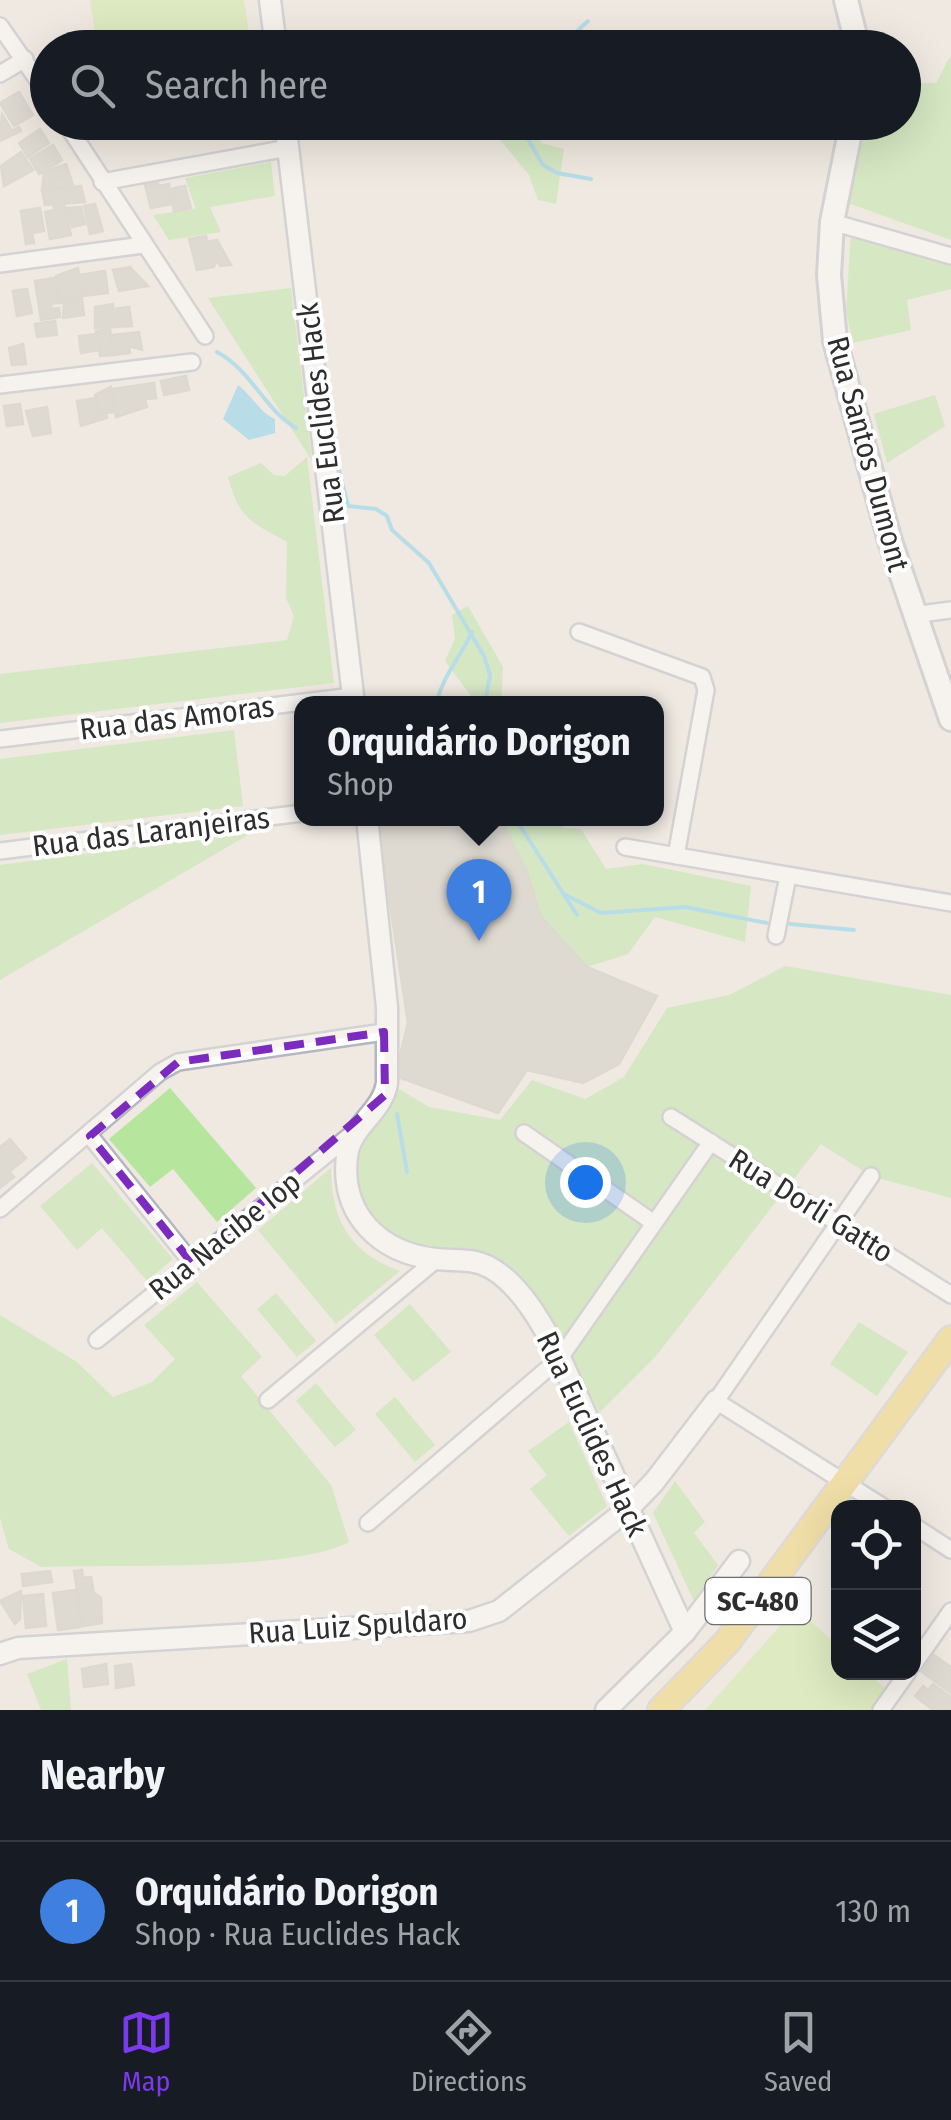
<!DOCTYPE html>
<meta charset="utf-8">
<style>
:root{--surface:#171b24;--page:#20242c;--text:#f1f3f6;--muted:#9ea1a6;--line:#363941;--accent:#7c3aed}
body{margin:0;font-family:"Fira Sans Condensed",sans-serif;background:var(--page);color:var(--text)}
.controls{position:absolute;right:30px;bottom:30px;display:grid;overflow:hidden;border-radius:20px;box-shadow:0 10px 40px #0002}
.controls button{width:90px;height:90px;display:grid;place-items:center;padding:0;border:0;border-bottom:2px solid var(--line);background:var(--surface);color:var(--text);font:50px sans-serif}
.you{position:absolute;left:585px;top:1182px;width:35px;height:35px;margin:-25px;border:8px solid #fff;border-radius:50%;background:#1a73e8;box-shadow:0 0 0 15px #1a73e833}
.badge{display:grid;place-items:center;width:65px;height:65px;border-radius:50%;background:var(--accent);color:#fff;font-size:32px;font-weight:700}
.pin{position:absolute;translate:-50% -82px;filter:drop-shadow(0 2px 5px #0008)}
.pin::after{content:'';position:absolute;top:52px;width:35px;height:30px;background:inherit;clip-path:polygon(0 0,100% 0,50% 100%)}
.popup{position:absolute;left:294px;top:696px;width:370px;height:130px;box-sizing:border-box;display:grid;place-content:center;border-radius:20px;background:var(--surface);filter:drop-shadow(0 2px 8px #0005);font-size:32px;white-space:nowrap;color:var(--muted)}
.popup b{font-size:38px;color:var(--text)}
.popup::after{content:'';position:absolute;left:50%;top:100%;margin-left:-20px;border:20px solid transparent;border-top-color:var(--surface)}
.list{margin:0;padding:0;list-style:none}
h2{display:flex;justify-content:space-between;align-items:center;height:130px;margin:0;padding:0 40px;font-size:42px}
h2 small{font-size:32px;font-weight:400;color:var(--muted)}
.list li{display:grid;grid-template-columns:65px 1fr auto;gap:30px;align-items:center;box-sizing:border-box;height:140px;padding:0 40px;border-top:2px solid var(--line)}
.list b{display:block;font-size:38px;white-space:nowrap}
.list p{margin:0;font-size:32px;white-space:nowrap;color:var(--muted)}
.list em{font-size:32px;font-style:normal;color:var(--muted)}
.icon{flex:none;width:55px;height:55px;fill:none;stroke:currentColor;stroke-width:2;stroke-linecap:round;stroke-linejoin:round}
.map{position:relative;flex:none;width:951px;height:1710px;overflow:hidden}
.search{position:absolute;background:var(--surface);box-shadow:0 10px 40px #0002;left:30px;right:30px;top:30px;height:110px;display:flex;align-items:center;gap:25px;box-sizing:border-box;padding:0 35px;border-radius:55px;color:var(--muted);font-size:38px}
.sheet{height:270px;background:var(--surface)}
nav{display:flex;justify-content:space-around;align-items:center;box-sizing:border-box;height:140px;border-top:2px solid var(--line);background:var(--surface);font-size:28px;color:var(--muted)}
nav a{display:grid;justify-items:center;gap:5px}
nav .on{color:var(--accent)}
.map>svg:first-child{display:block}
</style>
<div class="map">
<svg width="951" height="1710" viewBox="0 0 951 1710">
<rect width="100%" height="100%" fill="#efe9e1"/>
<!-- green -->
<g fill="#b6e59e">
<polygon points="951,55 951,240 848,203 857,123 904,122 904,83 936,83"/>
<polygon points="486,123 539,123 541,143 564,149 556,204 538,200 529,175"/>
<polygon points="271,162 275,196 210,207 221,232 169,240 153,215 196,209 185,178"/>
<polygon points="851,233 951,263 951,289 907,300 911,330 853,343 846,311"/>
<polygon points="291,288 312,461 208,298"/>
<polygon points="935,395 945,426 887,463 874,414"/>
<path d="M307,457L334,683L0,723V674L287,640L294,616L286,598L287,542C253,523 239,520 228,477L261,463L274,475L285,476Z"/>
<polygon points="468,606 503,667 501,703 470,703 471,696 445,661 455,639 452,615"/>
<polygon points="234,730 243,806 0,835 0,759"/>
<polygon points="500,819 553,819 564,828 581,829 606,869 643,864 751,886 745,942 655,917 628,954 587,967 540,915 527,872"/>
<polygon points="253,832 0,980 0,865"/>
<polygon points="785,966 951,995 951,1198 871,1176 821,1144 656,1356 600,1412 542,1321 480,1253 402,1241 375,1230 351,1176 389,1083 429,1107 500,1120 532,1080 585,1099 624,1077 667,1008 729,995"/>
<polygon points="170,1088 256,1188 217,1222 173,1169 150,1187 109,1139"/>
<polygon points="92,1163 173,1259 147,1281 102,1228 77,1250 40,1206"/>
<path d="M331,1168C331,1220 350,1253 400,1271L336,1324L258,1230Z"/>
<path d="M197,1282L262,1357L241,1376L331,1485L349,1542C293,1572 111,1564 41,1567L9,1549L0,1518V1315L77,1362L113,1397L152,1382L175,1359L144,1325Z"/>
<polygon points="276,1293 316,1341 297,1357 257,1309"/>
<polygon points="410,1304 451,1352 413,1382 374,1335"/>
<polygon points="859,1322 908,1352 877,1396 830,1364"/>
<polygon points="316,1383 356,1430 335,1447 296,1401"/>
<polygon points="395,1397 435,1445 415,1462 375,1414"/>
<polygon points="569,1422 607,1506 569,1536 530,1489 547,1475 528,1451"/>
<polygon points="675,1481 705,1522 694,1533 718,1565 694,1601 653,1513"/>
<polygon points="67,1659 71,1710 41,1710 27,1674"/>
</g>
<!-- pitch -->
<g fill="#c9ec9a">
<polygon points="90,0 244,0 251,47 97,47"/>
<polygon points="796,1608 838,1646 838,1672 868,1673 888,1691 871,1710 705,1710"/>
</g>
<!-- water -->
<path fill="#75cff0" d="M238,385C253,396 259,412 275,419V433L249,440L223,419Z"/>
<g fill="none" stroke-linecap="round" stroke-linejoin="round">
<!-- stream -->
<g stroke="#75cff0" stroke-width="4">
<polyline points="573,35 588,21"/>
<polyline points="518,122 543,165 557,173 591,179"/>
<path d="M217,352C252,371 264,409 296,428"/>
<polyline points="330,426 336,440"/>
<polyline points="336,458 348,506 376,509 387,516 392,530 429,563 484,656 490,675 485,704"/>
<path d="M436,704C443,675 460,658 472,632"/>
<polyline points="515,818 577,915"/>
<polyline points="564,894 601,913 685,907 767,923"/>
<polyline points="790,924 854,930"/>
<polyline points="397,1114 407,1172"/>
</g>
</g>
<!-- building -->
<g fill="#cbc7bf" stroke="#cbc5ba" stroke-width="2.5">
<polygon points="19,92 33,115 14,126 0,103"/>
<polygon points="2,114 12,131 19,127 21,131 0,141"/>
<polygon points="40,129 49,143 28,157 19,143"/>
<polygon points="53,145 62,160 39,174 30,159"/>
<polygon points="21,152 33,170 4,186 1,166"/>
<polygon points="66,164 73,185 42,190 44,172"/>
<polygon points="158,182 158,186 169,184 172,204 151,208 145,185"/>
<polygon points="81,186 85,202 45,205 42,190"/>
<polygon points="185,186 191,208 174,212 170,189"/>
<polygon points="54,204 64,204 71,235 50,239 45,212 54,210"/>
<polygon points="95,204 103,231 90,234 84,206"/>
<polygon points="81,207 85,224 72,227 67,208"/>
<polygon points="40,208 44,231 32,233 34,243 26,244 21,211"/>
<polygon points="206,236 207,242 217,240 231,265 220,266 216,260 214,267 197,270 189,239"/>
<polygon points="130,267 148,286 119,291 113,270"/>
<polygon points="78,268 82,300 60,303 56,276"/>
<polygon points="105,271 108,293 82,296 79,275"/>
<polygon points="54,278 58,303 51,304 52,309 59,308 60,317 41,320 35,281"/>
<polygon points="27,289 32,313 17,316 13,291"/>
<polygon points="82,300 84,315 63,318 64,302"/>
<polygon points="113,304 113,309 129,307 132,326 95,328 95,307"/>
<polygon points="55,321 57,335 37,337 35,324"/>
<polygon points="110,329 113,355 100,356 96,331"/>
<polygon points="139,332 142,350 129,346 130,353 113,355 111,335"/>
<polygon points="97,334 99,350 81,353 79,336"/>
<polygon points="23,344 26,364 12,365 9,348"/>
<polygon points="186,376 189,390 164,395 161,381"/>
<polygon points="154,383 156,398 145,399 147,407 116,417 112,389"/>
<polygon points="111,387 115,412 98,414 95,395"/>
<polygon points="96,398 98,414 106,413 107,418 81,426 77,401"/>
<polygon points="20,404 23,424 7,426 4,406"/>
<polygon points="47,407 51,433 33,436 26,411"/>
<polygon points="377,818 500,818 527,872 540,915 587,967 657,996 619,1064 583,1083 527,1070 498,1113 395,1076 408,1023"/>
<polygon points="10,1139 26,1158 9,1172 14,1177 0,1188 0,1147"/>
<polygon points="82,1570 83,1578 91,1577 94,1593 101,1598 102,1623 83,1626 74,1571"/>
<polygon points="50,1571 52,1582 23,1586 22,1574"/>
<polygon points="76,1590 81,1627 58,1630 53,1593"/>
<polygon points="21,1591 20,1619 15,1624 0,1601"/>
<polygon points="43,1594 46,1626 26,1628 23,1596"/>
<polygon points="934,1655 951,1667 951,1693 922,1672"/>
<polygon points="106,1664 108,1684 84,1687 82,1669"/>
<polygon points="131,1664 134,1685 116,1688 115,1666"/>
<polygon points="933,1684 951,1697 951,1710 933,1710 915,1696 923,1686 928,1690"/>
</g>
<g fill="none" stroke-linecap="round" stroke-linejoin="round">
<!-- minor casing -->
<g stroke="#b4b7c1" stroke-width="20">
<g id="minor">
<polyline points="0,26 48,95"/>
<polyline points="0,74 25,59"/>
<polyline points="65,122 205,336"/>
<polyline points="102,182 288,148"/>
<polyline points="832,222 951,256"/>
<polyline points="0,264 143,245"/>
<polyline points="0,385 192,362"/>
<polyline points="913,615 951,610"/>
<polyline points="579,632 702,677 706,690 676,856"/>
<polyline points="0,739 353,696"/>
<polyline points="625,847 951,903"/>
<polyline points="0,851 302,813"/>
<polyline points="776,936 788,876"/>
<polyline points="671,1117 951,1295"/>
<polyline points="524,1133 654,1223"/>
<polyline points="90,1136 192,1263"/>
<polyline points="871,1176 716,1401 885,1508"/>
<polyline points="0,1209 160,1072 178,1062 384,1032"/>
<polyline points="97,1340 353,1133"/>
<polyline points="268,1400 437,1259"/>
<polyline points="368,1523 560,1358 711,1142"/>
<polyline points="914,1526 951,1550"/>
<polyline points="914,1664 951,1611"/>
<polyline points="881,1710 908,1672"/>
</g>
</g>
<!-- tertiary casing -->
<g stroke="#b4b7c1" stroke-width="25">
<g id="tertiary">
<polyline points="270,0 276,48"/>
<polyline points="285,122 354,704"/>
<path d="M367,818L387,1007V1083C383,1112 351,1125 347,1156C340,1215 380,1253 436,1259C456,1261 471,1258 489,1267C521,1284 544,1327 560,1358L685,1632"/>
<polyline points="0,1654 18,1648 469,1621 499,1611 628,1509 654,1482 716,1401"/>
<polyline points="606,1710 685,1632 739,1561"/>
</g>
</g>
<!-- secondary casing -->
<g stroke="#b4b7c1" stroke-width="28">
<g id="secondary">
<polyline points="846,0 858,48"/>
<polyline points="852,122 832,222 829,275 835,341 890,541 951,719"/>
</g>
</g>
<!-- primary casing -->
<g stroke="#c9c9c9" stroke-width="30">
<polyline id="primary" points="661,1710 727,1642 951,1339"/>
</g>
<!-- minor -->
<use href="#minor" stroke="#fff" stroke-width="15"/>
<!-- tertiary -->
<use href="#tertiary" stroke="#fff" stroke-width="20"/>
<!-- secondary -->
<use href="#secondary" stroke="#fff" stroke-width="22"/>
<!-- primary -->
<use href="#primary" stroke="#f2d163" stroke-width="25"/>
</g>
<!-- marked area -->
<path d="M0 0H951V1710H0ZM384,1032L385,1095L192,1263L90,1136L178,1062Z" fill="#efe9e1" fill-opacity=".55" fill-rule="evenodd"/>
<path fill="none" stroke="#7b2cbf" stroke-width="8" stroke-dasharray="20 12" stroke-linejoin="round" d="M384,1032L385,1095L192,1263L90,1136L178,1062Z"/>
<g text-anchor="middle" stroke-width="8" stroke-linejoin="round" paint-order="stroke">
<!-- shield labels -->
<rect fill="#fff" stroke="#6d6d6d" stroke-width="2.5" x="705.5" y="1578" width="105" height="46" rx="8"/>
<g font-size="28" font-weight="bold" fill="#2e2e2e">
<text x="758" y="1611">SC-480</text>
</g>
<!-- street labels -->
<g font-size="30" fill="#2e2e2e" stroke="#fff">
<text transform="translate(321 413) rotate(-97)" y="10">Rua Euclides Hack</text>
<text transform="translate(868 454) rotate(75)" y="10">Rua Santos Dumont</text>
<text transform="translate(177 718) rotate(-7)" y="10">Rua das Amoras</text>
<text transform="translate(151 832) rotate(-7)" y="10">Rua das Laranjeiras</text>
<text transform="translate(811 1206) rotate(32)" y="10">Rua Dorli Gatto</text>
<text transform="translate(225 1236) rotate(-39)" y="10">Rua Nacibe Iop</text>
<text transform="translate(592 1434) rotate(65)" y="10">Rua Euclides Hack</text>
<text transform="translate(358 1626) rotate(-4)" y="10">Rua Luiz Spuldaro</text>
</g>
</g>
</svg>
<div class="controls">
<button><svg class="icon" aria-label="locate" viewBox="0 0 24 24"><circle cx="12" cy="12" r="6"/><path d="M12 2v4M12 18v4M2 12h4M18 12h4"/></svg></button>
<button><svg class="icon" aria-label="layers" viewBox="0 0 24 24"><path d="M12 4l9 5-9 5-9-5zM3 14l9 5 9-5"/></svg></button>
</div>
<div class="you"></div>
<div class="pin badge" style="left:479px;top:941px;background:#3f7fe0">1</div>
<div class="popup"><b>Orquidário Dorigon</b>Shop</div>
<div class="search"><svg class="icon" aria-label="search" viewBox="0 0 24 24"><circle cx="10" cy="10" r="6"/><path d="M15 15l6 6"/></svg>Search here</div>
</div>
<section class="sheet">
<h2>Nearby<small></small></h2>
<ul class="list">
<li><span class="badge" style="background:#3f7fe0">1</span><div><b>Orquidário Dorigon</b><p>Shop · Rua Euclides Hack</p></div><em>130 m</em></li>
</ul>
</section>
<nav>
<a class="on"><svg class="icon" aria-label="map" viewBox="0 0 24 24"><path d="M3 6l6-2 6 2 6-2v14l-6 2-6-2-6 2zM9 4v14M15 6v14"/></svg>Map</a>
<a><svg class="icon" aria-label="directions" viewBox="0 0 24 24"><path d="M12 3l9 9-9 9-9-9zM9 14v-3h6M13 9l2 2-2 2"/></svg>Directions</a>
<a><svg class="icon" aria-label="saved" viewBox="0 0 24 24"><path d="M7 4h10v16l-5-4-5 4z"/></svg>Saved</a>
</nav>
